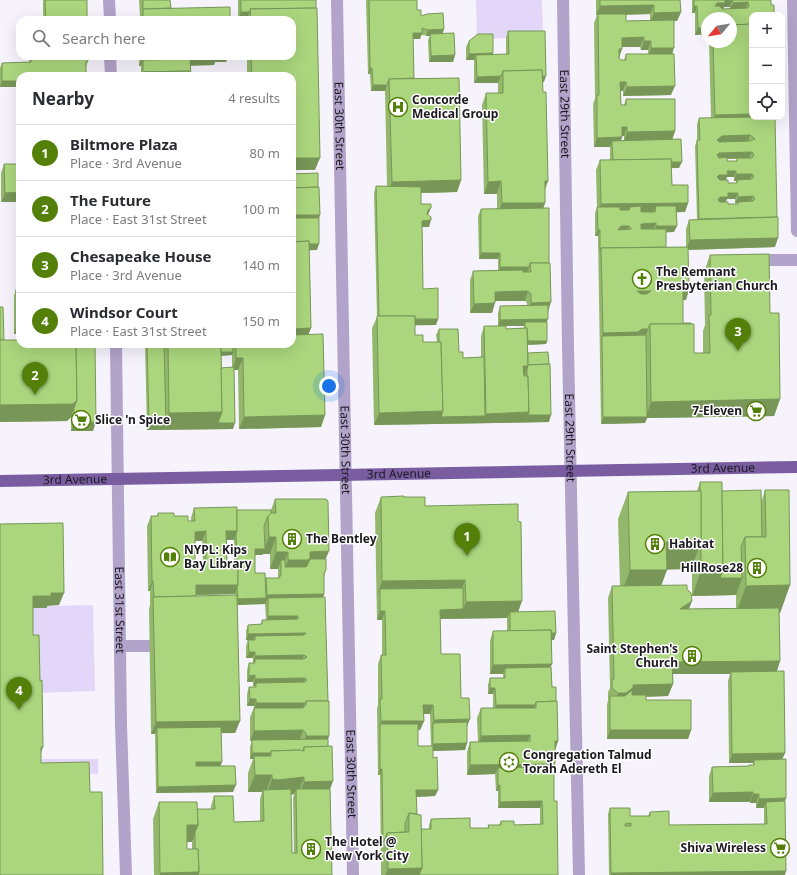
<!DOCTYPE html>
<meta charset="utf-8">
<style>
:root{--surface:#fff;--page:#f2f2f3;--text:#2b2b33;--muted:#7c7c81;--line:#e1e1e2;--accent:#548009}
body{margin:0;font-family:"Noto Sans",sans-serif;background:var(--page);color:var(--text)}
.controls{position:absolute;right:12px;top:12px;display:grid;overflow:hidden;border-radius:8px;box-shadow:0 4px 16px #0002}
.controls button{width:36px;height:36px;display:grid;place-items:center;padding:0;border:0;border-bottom:1px solid var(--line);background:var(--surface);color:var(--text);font:20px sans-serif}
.compass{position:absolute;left:701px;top:12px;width:36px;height:36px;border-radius:50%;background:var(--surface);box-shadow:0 4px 16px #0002;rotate:240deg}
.you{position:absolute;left:329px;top:386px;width:14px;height:14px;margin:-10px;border:3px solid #fff;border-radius:50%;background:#1a73e8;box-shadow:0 0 0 6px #1a73e833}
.badge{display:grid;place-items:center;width:26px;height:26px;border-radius:50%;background:var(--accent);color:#fff;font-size:13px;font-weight:700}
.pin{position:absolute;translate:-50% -33px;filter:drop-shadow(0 1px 2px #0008)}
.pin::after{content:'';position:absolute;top:21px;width:14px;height:12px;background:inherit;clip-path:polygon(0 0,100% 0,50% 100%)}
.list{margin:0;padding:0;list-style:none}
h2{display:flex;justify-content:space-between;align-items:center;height:52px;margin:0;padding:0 16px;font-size:17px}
h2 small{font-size:13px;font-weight:400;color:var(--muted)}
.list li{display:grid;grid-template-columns:26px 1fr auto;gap:12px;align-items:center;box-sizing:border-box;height:56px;padding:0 16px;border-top:1px solid var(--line)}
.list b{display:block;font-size:15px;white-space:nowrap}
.list p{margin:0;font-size:13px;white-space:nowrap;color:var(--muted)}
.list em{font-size:13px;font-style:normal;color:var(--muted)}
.icon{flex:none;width:22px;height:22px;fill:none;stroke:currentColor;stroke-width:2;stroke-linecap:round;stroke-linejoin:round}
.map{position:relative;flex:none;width:797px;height:875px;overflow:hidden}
.search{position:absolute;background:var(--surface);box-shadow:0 4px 16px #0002;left:16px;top:16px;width:280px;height:44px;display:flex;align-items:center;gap:10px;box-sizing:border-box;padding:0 14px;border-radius:12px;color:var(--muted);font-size:15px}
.panel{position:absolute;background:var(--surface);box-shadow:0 4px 16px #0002;left:16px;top:72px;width:280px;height:276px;border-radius:12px}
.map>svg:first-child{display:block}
</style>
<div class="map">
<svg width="797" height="875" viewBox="0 0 797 875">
<rect width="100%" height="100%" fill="#f6f3fd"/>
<!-- green -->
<g fill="#e3d7f9">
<polygon points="476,0 542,0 543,37 477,39"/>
<polygon points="93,605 95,691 36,693 28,608 46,606"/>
<polygon points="36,759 98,759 98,774 52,775"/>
</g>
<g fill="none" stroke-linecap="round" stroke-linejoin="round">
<!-- minor -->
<g stroke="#b1a3c9" stroke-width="12">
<polyline points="109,0 110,20"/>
<path id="s1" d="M337,0L353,875"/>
<path id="s2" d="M563,0L568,347L579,875"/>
<polyline points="793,0 797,231"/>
<polyline points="110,56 111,76"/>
<polyline points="754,260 797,260"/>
<path id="s3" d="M116,344L121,725L126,875"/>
<polyline points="120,646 149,646"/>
</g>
<!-- major -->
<path stroke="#795da0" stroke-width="12" id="s4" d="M0,481L797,467"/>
</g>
<!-- wall -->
<g fill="#93b86c" fill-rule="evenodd">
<rect x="43" y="0" width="44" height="20"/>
<polygon points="139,0 170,0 171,8 230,20 139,20 140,17"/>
<polygon points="238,0 316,0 315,170 292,76 247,76 247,56 292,56 292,20 238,20"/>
<path d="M366,0H417V10L421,16L442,33L455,55L453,62H429L428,40L430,36L421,35L420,39H413L414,78L461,180L457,192L421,193V204L431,208L428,215L429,227H422L423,289L438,319L436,325H415V335L423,342H437L436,335L439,329L463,358L481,357V336L484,326H498V313L500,306H527V303L525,301H495L492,313H470V280L473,271L498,270V259H479L478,216L481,209H497V194H484L482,105L486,93H498V83H474V60H466V47L469,41L493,53V55H506V38L508,31L544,82H542L545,203L543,208L548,312L547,322V341L546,344L528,345V353L549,422L374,425L372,328L377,317L374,193L376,186H387L385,91H371L370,74H368ZM506,326H524V328L506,329Z"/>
<path d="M596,0H680L681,12L677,21H674L671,95L623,96V91H621V105H624L626,99L675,131L672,140L679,168H671L672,185L688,203L685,212H676L674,232H666V247H686V229L689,220L697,219L695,146L697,140V124L699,118H711L709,42H731L707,18V34L695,35V13H692V0H771L752,15L775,247L688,250L686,300H683V323L694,353H703V331L705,325L704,272L710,255L770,313L780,399L774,416L647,418L645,423L601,424L598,236H595V213L597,208L596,170L600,160H610V147H594L593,104L595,98L594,23L597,15H596ZM724,7H730V9H723ZM650,14V20L626,21V15ZM622,47H640L641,50H648V54H626L624,60H621L619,58V57ZM622,136H624V140L621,141ZM727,159H737L736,161H727ZM727,177H734V181H736V183H728L726,180ZM727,199H735V203H737V204H728L726,202Z"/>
<polygon points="29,56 88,56 88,61 86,67 20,76 20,87 0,87 0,68 2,63 29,62"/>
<polygon points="139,56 228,56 226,62 215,62 214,65 190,66 191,76 141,76 141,66 139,66"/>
<polygon points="20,99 20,122 18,122 18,105"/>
<polygon points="4,164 20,164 1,202 1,173"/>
<path d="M318,187L320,215L319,218L317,250H309L311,328L308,335L325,415L321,427L239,429L238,370H234L233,429L147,430L145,344H233V348L234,344H292ZM232,355V367L221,368V356Z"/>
<polygon points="16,289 20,289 20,333 14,334 14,296"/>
<polygon points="0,307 4,340 20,340 93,431 71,431 71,417 67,421 0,422"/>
<path d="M700,482L722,491L762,500L765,490L790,585L780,613H779L780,661L777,671L785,753L782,759L786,798L785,801V875H609L608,814L610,808L630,816H648L650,812L669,825L764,824V808H756V803H750V802H709V776L712,767L749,766V765H753V763H729L728,681L730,674H673V684L668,696L646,697V700L691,730L688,739H607V705L608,700V692L610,688L608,598L612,586H620L618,519L628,492L697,491ZM667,569H692V596L736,595V608L689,609L692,601L687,589L661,585Z"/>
<path d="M381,497H404L425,506L518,611L556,633L554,640H551V667L552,687L556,701L558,741L555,750L554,767V801L558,875H381L380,775H378L377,709L378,704V664L381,655H382V620H377L375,513ZM507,618V631H493L490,641V674H503V678H490L488,685V694H493V708H481L477,718L478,742H470L467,752V775L495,774L496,791H498V808H540V824L514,825L501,821L499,825H488V828H470L431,819L429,825V829H421L417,814L416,797L435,796L438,790L433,758V751L465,750L467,743V728L461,698L441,654L440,619ZM423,714H430L431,746H418V730H420L424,721Z"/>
<path d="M275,499L326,559V570L324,577V594L323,597L329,736L328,739L330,789L332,875H154L153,819L159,802L197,809H211V806L214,796L234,822L260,821V799L262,792H248V773L253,759H250V747L252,741H250V717L254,708V706H247V694L249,687H254L255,686H253V682H247V670L249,663H253L254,662H253V658H246V646L248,640H246V631L248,625L261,624L262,620H266L265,604L237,605L240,721L235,733H221V766L233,792L156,793L155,734H151L149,609L150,605V591H148L147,526L151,516H157L158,513L174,516L188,521H191V518L194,508L237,510H271ZM227,540H234V562H227ZM195,541H202L203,563H195ZM263,554H270V569H278V578H266L265,581L255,573V555H262ZM235,594V595L196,596V595ZM294,794L293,799L294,853H292L291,795ZM187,842H192V849H187Z"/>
</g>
<!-- shaded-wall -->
<g fill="#789658">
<polygon points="725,0 732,0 730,7 724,7 723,9 715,6 717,3"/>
<polygon points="748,2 746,9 730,9 733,3"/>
<polygon points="654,5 650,14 598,15 598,14 597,15 596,15 600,6"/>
<polygon points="694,6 697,6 695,13 692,13"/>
<polygon points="241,12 250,12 246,20 238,20"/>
<polygon points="681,12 677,21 650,22 654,13"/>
<polygon points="698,28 707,28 707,34 695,35"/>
<polygon points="444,29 442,36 430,34 430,36 426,36 428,30"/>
<polygon points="413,33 422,33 420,39 411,39"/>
<polygon points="644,37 640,47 619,47 622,38"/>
<polygon points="644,41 651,41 648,50 641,50"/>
<polygon points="651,48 674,48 671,57 648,58"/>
<polygon points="619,49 622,49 619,58"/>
<polygon points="493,53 491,60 476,55 474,60 466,60 469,54"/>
<polygon points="455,55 453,62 429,62 431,56"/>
<polygon points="143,56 228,56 226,62 215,62 214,65 143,66 143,60 141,66 139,66"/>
<polygon points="370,68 372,68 370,74 368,74"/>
<polygon points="501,76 498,83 474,83 477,77"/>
<polygon points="503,76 546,76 544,82 503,83"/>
<polygon points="2,81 20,81 20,87 0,87"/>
<polygon points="620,82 626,82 623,91 617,91"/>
<polygon points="373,85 387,85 385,91 371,91"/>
<polygon points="675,86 671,95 623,96 627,87"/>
<polygon points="752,114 752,117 711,124 715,115"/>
<polygon points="622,127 627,127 624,136 618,136"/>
<polygon points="675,131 672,140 624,141 627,132"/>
<polygon points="750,135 748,142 715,146 717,140 722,136"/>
<polygon points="622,137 619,147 612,141 610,147 594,147 597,138"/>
<polygon points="752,152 749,158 717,159 717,155 719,153"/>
<polygon points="292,158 320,158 315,170 292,170"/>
<polygon points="682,162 679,168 610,169 613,163"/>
<polygon points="727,171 736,171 734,177 727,177 725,181 715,184 717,177 719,175"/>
<polygon points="736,174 752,174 750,180 734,181"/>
<polygon points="461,180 457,192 387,194 392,182"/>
<polygon points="501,181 497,194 484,194 488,182"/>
<polygon points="545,181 548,181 544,193"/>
<polygon points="20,192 20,202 1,202 5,193"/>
<polygon points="728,193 738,193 735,199 727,199 725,203 718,203 718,200 720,197"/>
<polygon points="753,196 750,203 738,202 737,203 735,203 738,197"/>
<polygon points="502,203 545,203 541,215 497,215"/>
<polygon points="688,203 685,212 655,213 656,206 653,213 597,214 601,204"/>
<polygon points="431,208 428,214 425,216 428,210"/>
<polygon points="292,215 320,215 317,224 292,225"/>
<polygon points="431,220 429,227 419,227 422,221"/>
<polygon points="656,223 653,230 639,230 641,224"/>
<polygon points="621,226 629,226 626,232 618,230"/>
<polygon points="656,226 677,226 674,232 654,233"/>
<polygon points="598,230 600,230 598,236 595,236"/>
<polygon points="778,238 775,247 686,250 690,240"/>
<polygon points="292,244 319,244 317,250 292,251"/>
<polygon points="481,253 500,253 498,259 479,259"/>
<polygon points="500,267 529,267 527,273 498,273"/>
<polygon points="683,290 689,290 686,300 679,300"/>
<polygon points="528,291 525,301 492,301 495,292"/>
<polygon points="637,291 651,291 647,300"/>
<polygon points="551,302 548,312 527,312 531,303"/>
<polygon points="495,303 492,313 470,313 474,304"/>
<polygon points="20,318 20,333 14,334"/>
<polygon points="438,319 436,325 377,326 379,320"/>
<polygon points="548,319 545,325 525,322 524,326 498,326 500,320"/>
<polygon points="311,328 307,338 292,338 292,329"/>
<polygon points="642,329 648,329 645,338 602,336 603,333"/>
<polygon points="525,341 547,341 546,344 524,345"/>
<polygon points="233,352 232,355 214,356 216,353"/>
<polygon points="236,358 243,358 238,370 232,370"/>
<polygon points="523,366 528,366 525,375 520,375"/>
<polygon points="780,399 774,416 647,418 645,423 601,424 603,417 646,417 651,402"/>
<polygon points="77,400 71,417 67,421 0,422 0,405"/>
<polygon points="443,411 485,416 486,414 529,412 551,415 549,422 374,425 379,413"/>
<polygon points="222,412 235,423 233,429 147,430 149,424 166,424 169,413"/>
<polygon points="325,415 321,427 239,429 244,417"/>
<polygon points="74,422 96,422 93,431 71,431"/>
<polygon points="206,531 202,541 191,541 195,532"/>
<polygon points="226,531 237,531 234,540 223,540"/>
<polygon points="269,537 276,537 270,554 263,554 262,555 252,555 255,549 264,549"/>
<polygon points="666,542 701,542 691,569 656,570"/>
<polygon points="329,551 322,568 282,576 288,560 310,552"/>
<polygon points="276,552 288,552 282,569 281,560 278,569 270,569"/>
<polygon points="630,570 667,570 657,597 620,598"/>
<polygon points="723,570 742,578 736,595 692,596 701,571"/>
<polygon points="465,580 459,597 380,589 376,598 382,581"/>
<polygon points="152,581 153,581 150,591 148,591"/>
<polygon points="196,585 238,585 235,594 193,595"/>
<polygon points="790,585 780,613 736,613 746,586"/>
<polygon points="51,593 64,593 59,605 47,606 47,608 28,608 33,596"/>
<polygon points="324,594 321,603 268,598 265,604 235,605 238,599 266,598 267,595"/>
<polygon points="522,601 516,618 510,612 507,618 437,619 440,610 463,609 466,602"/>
<polygon points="692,601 687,613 680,609"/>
<polygon points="380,611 385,611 382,620 377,620"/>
<polygon points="268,616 298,616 295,622 266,622"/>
<polygon points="306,633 304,639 255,636 253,640 246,640 248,634"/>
<polygon points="556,633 554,640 508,640 510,634"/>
<polygon points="249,652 255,652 253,658 246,658"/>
<polygon points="304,655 302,661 255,659 254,662 253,662 255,656"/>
<polygon points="780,661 776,673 731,672 730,674 668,674 672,662"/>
<polygon points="552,664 548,673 505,668 503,674 490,674 493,665"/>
<polygon points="255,675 253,682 247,682 249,676"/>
<polygon points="305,678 303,685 256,683 255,686 253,686 255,679"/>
<polygon points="673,684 668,696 629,697 614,705 618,693 633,685"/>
<polygon points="490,688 495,688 493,694 488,694"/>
<polygon points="250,699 256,699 254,706 247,706"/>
<polygon points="305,702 303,709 254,709 256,703"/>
<polygon points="423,705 433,705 430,714 420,714"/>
<polygon points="496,705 535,705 533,711 493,712"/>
<polygon points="470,719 466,729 433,723 430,730 434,720"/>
<polygon points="240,721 235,733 157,734 157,728 155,734 151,734 156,722"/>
<polygon points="381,721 424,721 420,730 380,731 380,724 377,731"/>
<polygon points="303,730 300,739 250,741 254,731"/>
<polygon points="610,730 691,730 688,739 607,739"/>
<polygon points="530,735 526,744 478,745 481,736"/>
<polygon points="306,736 329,736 326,745 303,746"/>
<polygon points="555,741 558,741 555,750"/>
<polygon points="467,743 465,750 431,751 433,744"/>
<polygon points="41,747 43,747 39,759"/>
<polygon points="252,753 271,753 269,759 254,756 253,759 250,759"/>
<polygon points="785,753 781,762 754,760 753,763 729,763 732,754"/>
<polygon points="196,762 222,762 220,768 194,769"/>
<polygon points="555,764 551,773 498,768 495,774 467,775 470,765"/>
<polygon points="380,769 382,769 380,775 378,775"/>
<polygon points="255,775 272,775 266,792 263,790 262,792 248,792"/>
<polygon points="304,777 298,794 296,789 294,794 272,796 266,796 272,779"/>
<polygon points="333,781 327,798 298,798 304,782"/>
<polygon points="236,785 233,792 156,793 158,787"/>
<polygon points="498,785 500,785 498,791 496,791"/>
<polygon points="416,790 438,790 435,796 413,797"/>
<polygon points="753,792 750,802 709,802 713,793"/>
<polygon points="753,794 759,794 756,803 750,803"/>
<polygon points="786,798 783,808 766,802 764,808 756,808 759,799"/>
<polygon points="542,801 540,808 498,808 500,802"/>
<polygon points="187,825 198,825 192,842 181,842"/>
<polygon points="422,868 419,875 385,875 388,869"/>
<polygon points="786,871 785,875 611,875 611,873"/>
<polygon points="199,872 198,875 160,875 160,873"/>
</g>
<!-- building -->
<g fill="#abd67d" stroke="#789658" fill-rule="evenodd">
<polygon points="45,0 87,0 87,20 46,20"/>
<polygon points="143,0 170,0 171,8 143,9"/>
<polygon points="241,0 316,0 316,8 250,9 250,12 241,12"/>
<polygon points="369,0 417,0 417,10 421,10 421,16 427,14 443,13 444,29 428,30 422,28 422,33 413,33 414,78 389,79 387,85 373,85 372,68 370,68"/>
<polygon points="600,0 680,0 681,12 654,13 654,5 600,6"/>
<path d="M694,0H771V5H774V15H752V24L731,25V18H707V28H698L697,6H694ZM725,0H732L733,3L748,2L749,6L748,8L722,9L720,6H715L717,3H725Z"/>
<polygon points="230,7 230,20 143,20 143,9"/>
<polygon points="317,8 320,158 292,158 292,76 252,76 251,56 292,56 292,20 251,20 250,9"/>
<polygon points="598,14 626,14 626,21 674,20 674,48 651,48 651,41 644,41 644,37 622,38 622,49 619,49 619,58 621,60 626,60 626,54 674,54 675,86 627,87 626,82 620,82 621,105 626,105 626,99 675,99 675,131 627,132 627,127 622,127 622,137 597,138 597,95 599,95"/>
<polygon points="752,24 752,114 715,115 713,42 731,42 731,25"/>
<polygon points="508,31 545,31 546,76 542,76 542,70 503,71 501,76 477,77 476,55 509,54"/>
<polygon points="454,33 455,55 431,56 430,34"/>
<polygon points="478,34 493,34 493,53 469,54 469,41"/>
<polygon points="31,56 88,56 88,61 86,62 86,76 20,76 20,81 2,81 2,63 31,62"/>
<polygon points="190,59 191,76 189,76 189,71 144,72 143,73 143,60"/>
<polygon points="542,70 543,92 546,92 548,181 545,181 545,203 502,203 501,181 488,182 486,93 503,93 503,71"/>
<polygon points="189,71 189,76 144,76 144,72"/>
<polygon points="459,78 461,180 392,182 389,79"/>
<path d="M752,117H775L777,217L699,219L697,140H700L699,118ZM750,135L755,139L750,141L719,142L717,140L722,136ZM752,152L754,155L752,158H737V161H727V157L719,158L717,155L719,153ZM727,171H736V174H752L754,176L752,179L737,180V183H728V180H720L717,177L719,175H728ZM728,193H738V197L753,196L755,199L753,201L738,202V204H728V202H720L718,200L720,197H728Z"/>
<polygon points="681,139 682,162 671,162 671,159 613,160 612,141"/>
<polygon points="671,159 672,185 688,185 688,203 601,204 600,160"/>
<polygon points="4,164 20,164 20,192 5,193"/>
<polygon points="318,173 318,187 292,188 292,174"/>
<polygon points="376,186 421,187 421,204 431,204 431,208 428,210 427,214 431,217 431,220 422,221 423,289 438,288 438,319 415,319 415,316 379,316"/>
<polygon points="319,187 320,215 292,215 292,188"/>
<path d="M641,206V212H655L656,206H676L677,226H656V223L641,224V229H666V247L601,248L600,251V230H598L597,207H620V210H629L630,207ZM621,226H629L631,228V229L618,230Z"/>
<polygon points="549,208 549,263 530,263 529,267 500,267 500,253 481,253 481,209"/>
<polygon points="778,217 778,238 690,240 689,220"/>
<polygon points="292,218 319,218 319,244 309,244 309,241 292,242"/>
<polygon points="309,241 311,328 292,329 292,242"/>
<path d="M688,247L689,290H683V323H691V324H650L648,329H642L638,332L603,333L601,248ZM637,291H651L647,294H641Z"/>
<polygon points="769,254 770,313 779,313 780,399 651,402 650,324 694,324 694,353 710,353 709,315 711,315 710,255"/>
<polygon points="530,263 550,263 551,302 531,303 531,294 528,291 495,292 495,303 474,304 473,271 523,270 523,272 531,272"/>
<polygon points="16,289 20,289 20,297 17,306"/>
<polygon points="548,305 548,319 500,320 500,306"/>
<polygon points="0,307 3,307 4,340 0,340"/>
<polygon points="377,316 415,316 415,335 423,335 423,342 441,342 443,411 379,413"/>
<polygon points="525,322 547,322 547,341 528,341 527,328 525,328"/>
<polygon points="484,326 506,326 506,329 527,328 528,366 523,366 524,376 528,376 529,412 486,414"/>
<polygon points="439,329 458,329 459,352 463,352 463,358 484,357 485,416 441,417 443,411 441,342 439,342"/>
<polygon points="323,334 325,415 244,417 243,358 236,358 236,344 292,344 292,335"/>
<polygon points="646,335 647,417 603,417 602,336"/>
<polygon points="0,340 20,340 20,344 76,344 77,400 73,404 0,405"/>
<polygon points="76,344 95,344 96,422 74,422 74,408 77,400"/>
<polygon points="147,344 164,344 166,424 149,424"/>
<polygon points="168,344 221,344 222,412 169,413"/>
<rect x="221" y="344" width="12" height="8"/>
<polygon points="548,352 549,364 528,365 528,353"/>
<polygon points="550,364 551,415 528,415 529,412 528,376 527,376 527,369 528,365"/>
<polygon points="234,367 235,423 218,423 222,412 221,368"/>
<polygon points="700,482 722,482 723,570 701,571 701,491 700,491"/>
<polygon points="761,490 762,537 745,537 741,547 742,578 720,578 723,570 722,491"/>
<polygon points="765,490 789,490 790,585 746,586 745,537 766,537"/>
<polygon points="701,491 701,542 666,542 667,570 630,570 628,492"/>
<polygon points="404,496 404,497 425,497 425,506 518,504 518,521 521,522 522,601 466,602 465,580 382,581 381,497"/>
<polygon points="275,499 326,499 328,501 329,551 310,552 310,558 308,560 288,560 288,552 276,552 276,537 269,537 268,516 270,513 276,513"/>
<path d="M237,507V531H226L227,562H238V585H196V596L154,597L153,581H152L151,516H158V513H174V516H188V521H195L194,508ZM206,531V563H195V532Z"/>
<polygon points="237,510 271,510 271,513 268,516 264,526 265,549 255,549 255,573 265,573 266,598 238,599 237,587 238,585 238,562 237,562 236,534 237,531"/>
<polygon points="63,523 64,593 51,593 51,596 33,596 33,635 39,635 40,681 42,680 43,747 41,747 41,763 89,762 90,792 102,792 103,875 0,875 0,524"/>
<polygon points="310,559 326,559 326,570 324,573 324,594 267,595 266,578 279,578 279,576 281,576 281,560 285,560 285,567 306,567 307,566"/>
<polygon points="687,585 687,589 691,593 692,601 680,609 779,608 780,661 672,662 673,684 633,685 633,688 626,693 618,693 612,688 612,680 614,679 612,586"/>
<polygon points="463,588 463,609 440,610 441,654 460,654 461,698 469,698 470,719 434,720 433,705 423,705 424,721 381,721 380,699 382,699 381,655 386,655 385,611 380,611 380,589"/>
<polygon points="237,595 240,721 156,722 153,597"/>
<polygon points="325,597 328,701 306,701 306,703 256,703 256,699 250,699 249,687 256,687 256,683 305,682 307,680 305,678 255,679 255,675 249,676 249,663 255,663 255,659 304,659 307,657 304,655 255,656 255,652 249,652 248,640 255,640 255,636 304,635 306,633 248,634 248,625 262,624 262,620 298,619 298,616 268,616 268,598"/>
<polygon points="555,611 556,633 551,633 551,630 510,631 510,612"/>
<polygon points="551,630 552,664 493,665 493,631"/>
<polygon points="551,667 552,687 556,687 556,701 536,702 535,705 496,705 495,688 490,688 490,678 505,678 505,668"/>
<polygon points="784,671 785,753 732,754 731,672"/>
<polygon points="632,690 632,695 646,695 646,700 691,700 691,730 610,730 610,696 625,696"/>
<polygon points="306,701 329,701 329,736 306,736 306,733 303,730 254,731 254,708 303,708 306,705"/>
<polygon points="557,701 558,741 555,741 555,764 470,765 470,742 530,741 530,735 481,736 481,708 536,708 536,702"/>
<polygon points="467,722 467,743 433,744 433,723"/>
<polygon points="380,724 418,724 418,746 433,746 433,758 437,757 438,790 416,790 417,814 409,813 405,824 405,832 387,833 383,843 382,769 380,769"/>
<polygon points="221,727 222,762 196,762 196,766 235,766 236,785 158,787 157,728"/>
<polygon points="328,739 328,747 304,747 303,751 299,750 271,751 271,753 252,753 252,740"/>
<polygon points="332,746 333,781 304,782 304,777 278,780 272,779 272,775 255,775 254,756 271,756 271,751 299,750 304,751 304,747"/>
<polygon points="786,759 786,798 759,799 759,794 753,794 753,792 713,793 712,767 749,766 749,765 754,765 754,760"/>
<polygon points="554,767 554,801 557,801 558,875 419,875 422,868 421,829 431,829 431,819 470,818 470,828 489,828 488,825 501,825 501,821 514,821 514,825 543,824 542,801 500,802 500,785 498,785 498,768"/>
<polygon points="291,789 292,853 297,853 296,789 330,789 332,875 198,875 199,872 198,849 195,849 195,832 198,825 197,809 215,809 214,796 233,796 234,822 264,821 263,790"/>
<path d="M785,801L786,871L611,873L610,808H630V816H650V812L669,811V825L767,824L766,802ZM631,823V826H625V824Z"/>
<polygon points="159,802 197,802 198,825 187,825 187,849 198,849 199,872 160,873"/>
<polygon points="409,813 421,815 422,868 388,869 387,833 409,832"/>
</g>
<!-- icons -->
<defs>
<g id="hospital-ring" transform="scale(1)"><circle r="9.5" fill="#fff" stroke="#548009" stroke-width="1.5"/><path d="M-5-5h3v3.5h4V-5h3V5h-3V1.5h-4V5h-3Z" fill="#548009"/></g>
<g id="church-ring" transform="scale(1)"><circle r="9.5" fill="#fff" stroke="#548009" stroke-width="1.5"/><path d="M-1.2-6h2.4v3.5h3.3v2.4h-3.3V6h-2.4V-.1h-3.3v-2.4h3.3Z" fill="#548009"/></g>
<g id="supermarket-ring" transform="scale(1)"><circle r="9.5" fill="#fff" stroke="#548009" stroke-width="1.5"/><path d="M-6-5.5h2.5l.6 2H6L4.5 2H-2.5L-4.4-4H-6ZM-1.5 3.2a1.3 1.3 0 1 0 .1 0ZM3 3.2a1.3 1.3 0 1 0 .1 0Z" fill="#548009"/></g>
<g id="building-ring" transform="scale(1)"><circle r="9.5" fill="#fff" stroke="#548009" stroke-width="1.5"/><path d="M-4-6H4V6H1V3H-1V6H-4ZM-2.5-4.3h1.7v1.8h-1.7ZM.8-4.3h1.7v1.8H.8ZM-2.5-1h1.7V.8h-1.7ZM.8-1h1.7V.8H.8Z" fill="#548009"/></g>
<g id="library-ring" transform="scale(1)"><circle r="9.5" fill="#fff" stroke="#548009" stroke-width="1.5"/><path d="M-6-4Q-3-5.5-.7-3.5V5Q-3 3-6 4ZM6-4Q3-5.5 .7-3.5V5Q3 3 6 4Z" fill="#548009"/></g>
<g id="synagogue-ring" transform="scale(1)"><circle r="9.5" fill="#fff" stroke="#548009" stroke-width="1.5"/><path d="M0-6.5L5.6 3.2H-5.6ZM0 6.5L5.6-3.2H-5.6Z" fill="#548009"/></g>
</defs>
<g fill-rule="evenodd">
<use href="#hospital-ring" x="398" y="107"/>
<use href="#church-ring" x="642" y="279"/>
<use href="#supermarket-ring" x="756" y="411"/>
<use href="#supermarket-ring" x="81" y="420"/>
<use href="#building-ring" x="292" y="539"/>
<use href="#building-ring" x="655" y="544"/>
<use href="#library-ring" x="170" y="557"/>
<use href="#building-ring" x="757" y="568"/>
<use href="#building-ring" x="692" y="656"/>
<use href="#synagogue-ring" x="509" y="762"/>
<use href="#supermarket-ring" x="780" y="848"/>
<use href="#building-ring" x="311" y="849"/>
</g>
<g text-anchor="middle" stroke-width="3" stroke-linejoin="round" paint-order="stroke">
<!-- poi labels -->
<g font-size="12" font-weight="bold" fill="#1c1a20" stroke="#fff" text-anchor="start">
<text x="412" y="104">Concorde<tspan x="412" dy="14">Medical Group</tspan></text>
<text x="656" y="276">The Remnant<tspan x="656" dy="14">Presbyterian Church</tspan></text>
<text x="742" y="415" text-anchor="end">7-Eleven</text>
<text x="95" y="424">Slice 'n Spice</text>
<text x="306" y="543">The Bentley</text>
<text x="669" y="548">Habitat</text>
<text x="184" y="554">NYPL: Kips<tspan x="184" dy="14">Bay Library</tspan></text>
<text x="743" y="572" text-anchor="end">HillRose28</text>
<text x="678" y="653" text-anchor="end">Saint Stephen's<tspan x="678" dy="14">Church</tspan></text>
<text x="523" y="759">Congregation Talmud<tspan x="523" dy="14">Torah Adereth El</tspan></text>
<text x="325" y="846">The Hotel @<tspan x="325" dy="14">New York City</tspan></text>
<text x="766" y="852" text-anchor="end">Shiva Wireless</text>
</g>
<!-- street labels -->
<g font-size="12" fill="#1c1a20" stroke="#fff">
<text dy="4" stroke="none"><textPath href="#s2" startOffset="114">East 29th Street</textPath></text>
<text dy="4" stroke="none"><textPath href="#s1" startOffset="126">East 30th Street</textPath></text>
<text dy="4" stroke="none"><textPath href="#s2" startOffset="438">East 29th Street</textPath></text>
<text dy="4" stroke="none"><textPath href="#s1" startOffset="450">East 30th Street</textPath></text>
<text dy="4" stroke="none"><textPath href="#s4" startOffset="723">3rd Avenue</textPath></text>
<text dy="4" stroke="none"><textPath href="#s4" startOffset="399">3rd Avenue</textPath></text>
<text dy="4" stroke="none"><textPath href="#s4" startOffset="75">3rd Avenue</textPath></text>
<text dy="4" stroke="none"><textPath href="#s3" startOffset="266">East 31st Street</textPath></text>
<text dy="4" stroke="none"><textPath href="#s1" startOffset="774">East 30th Street</textPath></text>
</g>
</g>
</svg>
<div class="controls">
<button>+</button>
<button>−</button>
<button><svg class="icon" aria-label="locate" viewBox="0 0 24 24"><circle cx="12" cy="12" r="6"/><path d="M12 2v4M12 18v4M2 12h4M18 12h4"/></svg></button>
</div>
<svg class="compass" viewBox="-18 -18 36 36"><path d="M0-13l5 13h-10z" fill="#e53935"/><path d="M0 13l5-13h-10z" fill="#7c7c81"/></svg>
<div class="you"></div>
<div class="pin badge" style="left:467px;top:556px">1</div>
<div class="pin badge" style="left:35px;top:395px">2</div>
<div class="pin badge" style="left:738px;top:351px">3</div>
<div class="pin badge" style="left:19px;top:710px">4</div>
<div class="search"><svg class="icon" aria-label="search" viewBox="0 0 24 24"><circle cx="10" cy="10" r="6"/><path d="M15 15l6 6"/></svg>Search here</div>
<section class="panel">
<h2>Nearby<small>4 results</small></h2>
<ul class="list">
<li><span class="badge">1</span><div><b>Biltmore Plaza</b><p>Place · 3rd Avenue</p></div><em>80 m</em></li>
<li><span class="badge">2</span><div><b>The Future</b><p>Place · East 31st Street</p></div><em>100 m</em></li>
<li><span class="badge">3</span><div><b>Chesapeake House</b><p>Place · 3rd Avenue</p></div><em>140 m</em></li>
<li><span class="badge">4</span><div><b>Windsor Court</b><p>Place · East 31st Street</p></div><em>150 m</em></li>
</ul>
</section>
</div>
